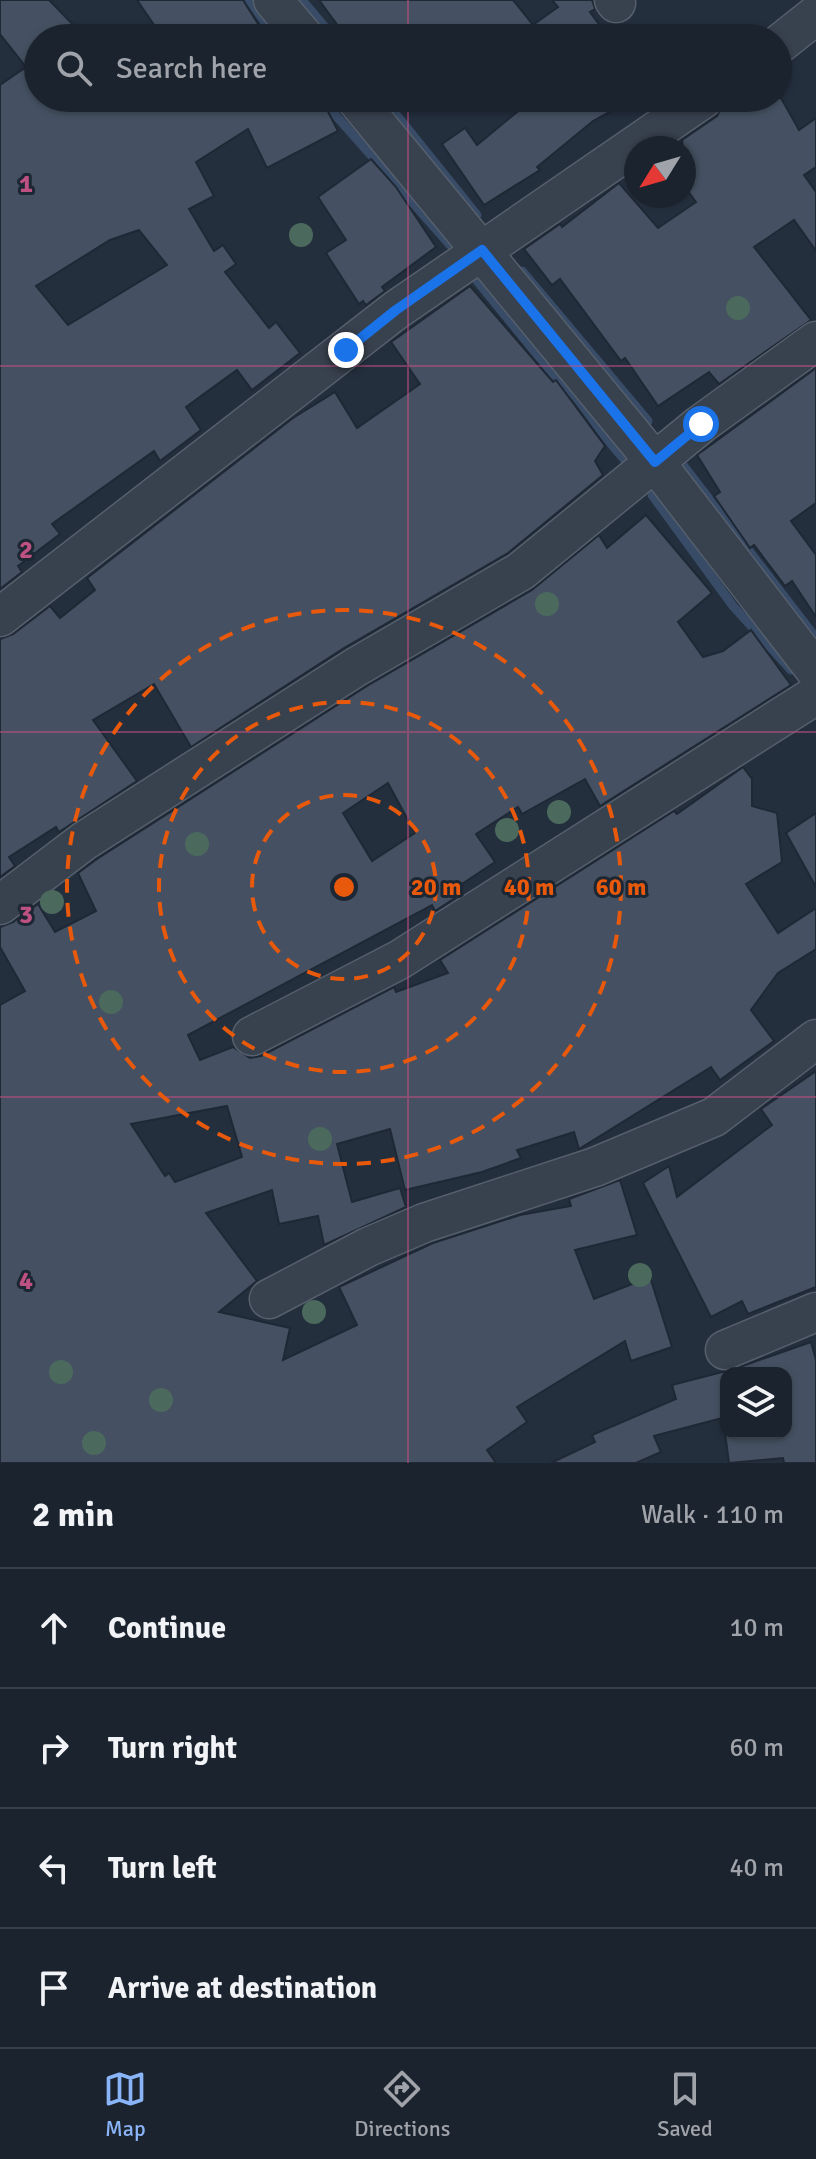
<!DOCTYPE html>
<meta charset="utf-8">
<style>
:root{--surface:#1b232e;--page:#282f3a;--text:#f1f3f6;--muted:#a0a4aa;--line:#39404a;--accent:#8ab4f8}
body{margin:0;font-family:Signika,sans-serif;background:var(--page);color:var(--text)}
.controls{position:absolute;right:24px;bottom:24px;display:grid;overflow:hidden;border-radius:16px;box-shadow:0 2px 6px #0004}
.controls button{width:72px;height:72px;display:grid;place-items:center;padding:0;border:0;border-bottom:2px solid var(--line);background:var(--surface);color:var(--text);font:40px sans-serif}
.compass{position:absolute;left:624px;top:136px;width:72px;height:72px;border-radius:50%;background:var(--surface);box-shadow:0 2px 6px #0004;rotate:233deg}
.stop{position:absolute;width:24px;height:24px;margin:-18px;border:6px solid #1a73e8;border-radius:50%;background:#fff}
.stop.end{background:#1a73e8;border-color:#fff;box-shadow:0 2px 8px #0008}
.list{margin:0;padding:0;list-style:none}
h2{display:flex;justify-content:space-between;align-items:center;height:104px;margin:0;padding:0 32px;font-size:34px}
h2 small{font-size:26px;font-weight:400;color:var(--muted)}
.list li{display:grid;grid-template-columns:52px 1fr auto;gap:24px;align-items:center;box-sizing:border-box;height:120px;padding:0 32px;border-top:2px solid var(--line)}
.list b{display:block;font-size:30px;white-space:nowrap}
.list em{font-size:26px;font-style:normal;color:var(--muted)}
.icon{flex:none;width:44px;height:44px;fill:none;stroke:currentColor;stroke-width:2;stroke-linecap:round;stroke-linejoin:round}
.map{position:relative;flex:none;width:816px;height:1463px;overflow:hidden}
.search{position:absolute;background:var(--surface);box-shadow:0 2px 6px #0004;left:24px;right:24px;top:24px;height:88px;display:flex;align-items:center;gap:20px;box-sizing:border-box;padding:0 28px;border-radius:44px;color:var(--muted);font-size:30px}
.sheet{height:584px;background:var(--surface)}
nav{display:flex;justify-content:space-around;align-items:center;box-sizing:border-box;height:112px;border-top:2px solid var(--line);background:var(--surface);font-size:22px;color:var(--muted)}
nav a{display:grid;justify-items:center;gap:4px}
nav .on{color:var(--accent)}
.map>svg:first-child{display:block}
</style>
<div class="map">
<svg width="816" height="1463" viewBox="0 0 816 1463">
<rect width="100%" height="100%" fill="#242f3e"/>
<g fill="none" stroke-linecap="round" stroke-linejoin="round">
<!-- stream -->
<g stroke="#394c67" stroke-width="9">
<polyline points="249,0 276,38"/>
<polyline points="302,0 334,38"/>
<polyline points="325,98 332,111 450,245"/>
<polyline points="383,98 477,215"/>
<path d="M469,271L553,374C582,397 599,434 626,461"/>
<polyline points="522,271 648,421"/>
<polyline points="680,461 816,638"/>
<polyline points="652,495 733,606 791,670"/>
</g>
</g>
<!-- building -->
<g fill="#455162" stroke="#1f2835" stroke-width="2" fill-rule="evenodd">
<path d="M0,0H49L86,38H38V98H321L338,131L267,168L248,129L196,162L214,196L189,209L214,251L223,245L236,264L225,272L269,328L276,322L300,353L252,390L237,370L186,407L201,430L160,461L154,451L52,524L60,534L18,566L22,572L0,589V85L26,67L0,34ZM139,230L167,265L68,325L36,286L110,240Z"/>
<polygon points="137,0 243,0 267,38 163,38"/>
<polygon points="319,0 513,0 533,25 558,7 552,0 592,0 595,9 590,12 601,27 585,38 579,38 571,26 555,38 347,38"/>
<polygon points="534,98 635,98 593,121 537,167 540,170 484,205 442,144 465,128 477,145"/>
<polygon points="726,98 781,98 799,130 816,118 816,167 804,175 816,192 816,251 794,220 754,247 811,320 719,384 709,372 658,406 625,358 621,361 560,279 552,285 524,249 560,224 562,227 619,183 658,228 696,202 684,186 682,140 717,116"/>
<polygon points="371,159 396,187 436,247 382,287 385,291 366,305 363,301 359,304 326,253 346,240 318,197"/>
<polygon points="470,286 553,382 556,380 605,446 595,461 603,475 508,553 344,648 191,747 154,684 93,720 137,781 59,832 56,827 9,857 15,866 0,877 0,639 13,634 50,606 60,618 95,590 87,578 293,418 335,392 357,428 420,384 391,342"/>
<polygon points="816,368 816,503 791,521 816,555 816,617 792,581 785,586 754,545 750,548 714,496 720,492 697,455"/>
<path d="M646,515L712,593L678,622L703,657L723,651L751,630L791,685L600,806L585,779L522,814L518,807L476,834L495,862L450,892L455,898L435,911L432,905L188,1035L200,1060L233,1047L250,1058L261,1056L394,987L396,992L448,973L440,960L674,811L677,814L743,767L752,779V806L777,813L782,862L746,884L778,933L816,908V949L778,973L751,1010L774,1041L720,1080L711,1067L579,1149L574,1132L517,1150L521,1158L482,1172L405,1190L390,1129L337,1144L352,1202L400,1188L406,1207L324,1245L318,1216L279,1224L272,1190L206,1213L257,1281L219,1312L290,1328L283,1360L357,1325L339,1287L433,1243L520,1215L571,1206L569,1199L620,1180L637,1235L575,1250L594,1299L650,1277L672,1347L631,1361L625,1341L517,1407L527,1422L487,1450L496,1463H0V1005L25,991L0,947V927L13,922L38,904L55,932L96,911L78,873L97,859L367,686L532,590L599,535L607,548ZM388,783L415,833L372,861L343,813ZM227,1106L242,1157L175,1182L169,1173L165,1176L131,1124Z"/>
<polygon points="816,813 816,887 786,833"/>
<polygon points="816,1071 816,1287 748,1314 742,1301 711,1317 643,1183 669,1166 677,1197 772,1125 761,1109"/>
<polygon points="811,1342 816,1360 816,1463 784,1463 783,1458 729,1463 725,1433 786,1433 786,1373 728,1371"/>
<polygon points="726,1371 726,1417 654,1436 661,1452 636,1463 551,1463 595,1442 592,1435 676,1399 672,1385"/>
</g>
<g fill="none" stroke-linecap="round" stroke-linejoin="round">
<!-- minor casing -->
<g stroke="#565f6c" stroke-width="41">
<g id="minor">
<polyline points="273,0 305,38"/>
<polyline points="614,0 616,3"/>
<polyline points="778,45 816,15"/>
<polyline points="355,98 655,462 816,671"/>
<polyline points="0,617 396,310 704,98"/>
<polyline points="0,905 84,841 356,667 521,571 701,424 816,341"/>
<polyline points="252,1036 399,960 816,695"/>
<polyline points="269,1299 368,1247 424,1223 595,1167 714,1117 816,1039"/>
<polyline points="725,1350 816,1312"/>
</g>
</g>
<!-- minor -->
<use href="#minor" stroke="#38414e" stroke-width="38"/>
</g>
<!-- trees -->
<g fill="#4b6a5d">
<circle cx="301" cy="235" r="12"/>
<circle cx="738" cy="308" r="12"/>
<circle cx="547" cy="604" r="12"/>
<circle cx="559" cy="812" r="12"/>
<circle cx="507" cy="830" r="12"/>
<circle cx="197" cy="844" r="12"/>
<circle cx="52" cy="902" r="12"/>
<circle cx="111" cy="1002" r="12"/>
<circle cx="320" cy="1139" r="12"/>
<circle cx="640" cy="1275" r="12"/>
<circle cx="314" cy="1312" r="12"/>
<circle cx="61" cy="1372" r="12"/>
<circle cx="161" cy="1400" r="12"/>
<circle cx="94" cy="1443" r="12"/>
</g>
<g fill="none" stroke-linecap="round" stroke-linejoin="round">
<!-- route -->
<polyline stroke="#1a73e8" stroke-width="10" points="346,350 396,310 482,250 655,462 701,424"/>
</g>
<!-- grid -->
<path fill="none" stroke="#bd5182" stroke-width="2" stroke-opacity="0.55" d="M408,0V38M408,98V1463M0,366H816M0,732H816M0,1097H816"/>
<!-- distance rings -->
<g fill="none" stroke="#e8590c" stroke-width="4" stroke-dasharray="14 10">
<circle cx="344" cy="887" r="92"/>
<circle cx="344" cy="887" r="185"/>
<circle cx="344" cy="887" r="277"/>
</g>
<g font-size="26" text-anchor="middle" font-weight="bold" fill="#bd5182" stroke="#1d2633" stroke-width="6" stroke-linejoin="round" paint-order="stroke">
<text x="26" y="192">1</text>
<text x="26" y="558">2</text>
<text x="26" y="923">3</text>
<text x="26" y="1289">4</text>
</g>
<circle cx="344" cy="887" r="12" fill="#e8590c" stroke="#1d2633" stroke-width="4"/>
<g font-size="24" text-anchor="middle" font-weight="bold" fill="#e8590c" stroke="#1d2633" stroke-width="6" stroke-linejoin="round" paint-order="stroke">
<text x="436" y="895">20 m</text>
<text x="529" y="895">40 m</text>
<text x="621" y="895">60 m</text>
</g>
</svg>
<div class="controls">
<button><svg class="icon" aria-label="layers" viewBox="0 0 24 24"><path d="M12 4l9 5-9 5-9-5zM3 14l9 5 9-5"/></svg></button>
</div>
<svg class="compass" viewBox="-18 -18 36 36"><path d="M0-13l5 13h-10z" fill="#e53935"/><path d="M0 13l5-13h-10z" fill="#a0a4aa"/></svg>
<div class="stop" style="left:701px;top:424px"></div>
<div class="stop end" style="left:346px;top:350px"></div>
<div class="search"><svg class="icon" aria-label="search" viewBox="0 0 24 24"><circle cx="10" cy="10" r="6"/><path d="M15 15l6 6"/></svg>Search here</div>
</div>
<section class="sheet">
<h2>2 min<small>Walk · 110 m</small></h2>
<ul class="list">
<li><svg class="icon" aria-label="ahead" viewBox="0 0 24 24"><path d="M12 20V5M6 11l6-6 6 6"/></svg><div><b>Continue</b></div><em>10 m</em></li>
<li><svg class="icon" aria-label="right" viewBox="0 0 24 24"><path d="M7 20v-9h11M14 6l5 5-5 5"/></svg><div><b>Turn right</b></div><em>60 m</em></li>
<li><svg class="icon" aria-label="left" viewBox="0 0 24 24"><path d="M17 20v-9H6M10 6l-5 5 5 5"/></svg><div><b>Turn left</b></div><em>40 m</em></li>
<li><svg class="icon" aria-label="arrive" viewBox="0 0 24 24"><path d="M6 21V4h12l-3 4 3 4H6"/></svg><div><b>Arrive at destination</b></div></li>
</ul>
</section>
<nav>
<a class="on"><svg class="icon" aria-label="map" viewBox="0 0 24 24"><path d="M3 6l6-2 6 2 6-2v14l-6 2-6-2-6 2zM9 4v14M15 6v14"/></svg>Map</a>
<a><svg class="icon" aria-label="directions" viewBox="0 0 24 24"><path d="M12 3l9 9-9 9-9-9zM9 14v-3h6M13 9l2 2-2 2"/></svg>Directions</a>
<a><svg class="icon" aria-label="saved" viewBox="0 0 24 24"><path d="M7 4h10v16l-5-4-5 4z"/></svg>Saved</a>
</nav>
